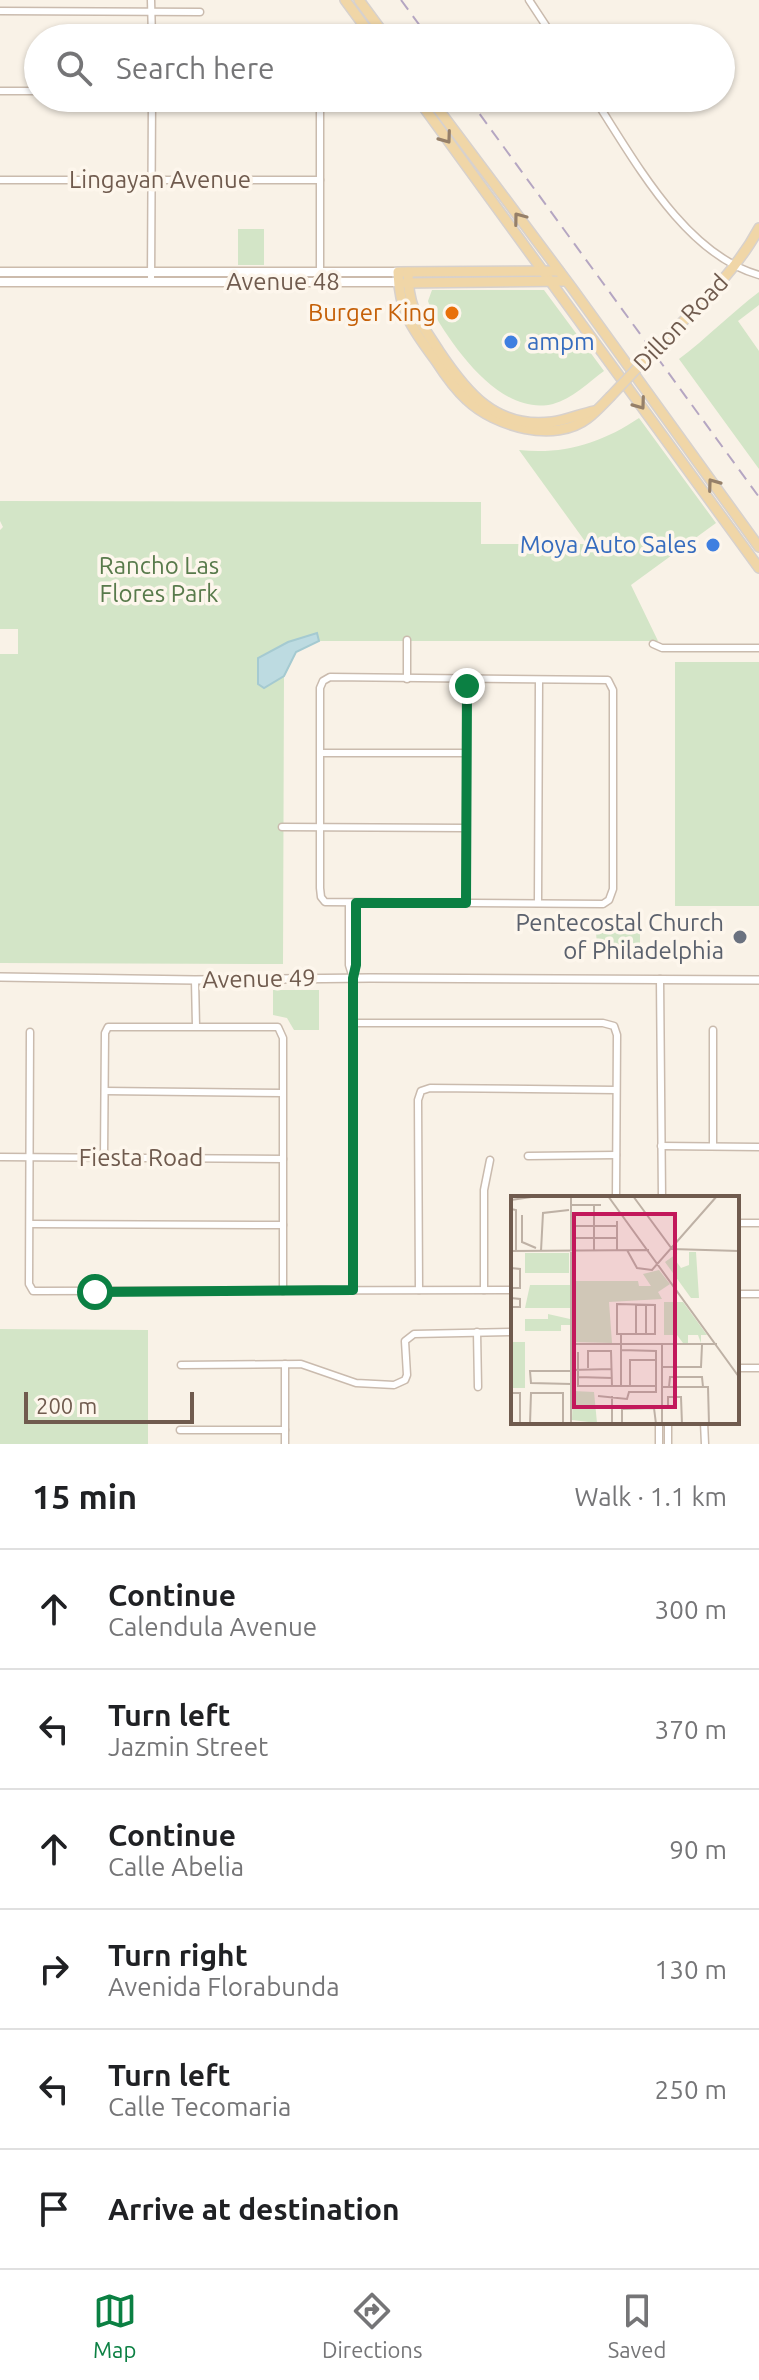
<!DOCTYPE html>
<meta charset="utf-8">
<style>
:root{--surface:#fff;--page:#f2f2f2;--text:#202124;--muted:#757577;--line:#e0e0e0;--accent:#0b8043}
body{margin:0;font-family:Ubuntu,sans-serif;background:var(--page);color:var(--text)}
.scale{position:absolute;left:24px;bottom:20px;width:170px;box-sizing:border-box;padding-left:8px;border:4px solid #705b4e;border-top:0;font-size:22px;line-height:28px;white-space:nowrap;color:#705b4e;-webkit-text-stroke:6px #fdf6ec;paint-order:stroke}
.stop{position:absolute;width:24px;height:24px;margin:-18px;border:6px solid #0b8043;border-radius:50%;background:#fff}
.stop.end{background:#0b8043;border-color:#fff;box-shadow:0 2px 8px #0008}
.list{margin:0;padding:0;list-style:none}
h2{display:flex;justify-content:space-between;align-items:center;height:104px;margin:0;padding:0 32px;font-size:34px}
h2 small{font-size:26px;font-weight:400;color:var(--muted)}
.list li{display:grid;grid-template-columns:52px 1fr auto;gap:24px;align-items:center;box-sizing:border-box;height:120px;padding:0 32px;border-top:2px solid var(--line)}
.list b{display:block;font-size:30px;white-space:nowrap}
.list p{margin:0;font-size:26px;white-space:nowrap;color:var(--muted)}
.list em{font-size:26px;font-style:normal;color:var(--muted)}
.icon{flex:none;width:44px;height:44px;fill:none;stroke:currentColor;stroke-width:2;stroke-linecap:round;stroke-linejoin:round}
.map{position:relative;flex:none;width:759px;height:1444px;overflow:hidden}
.search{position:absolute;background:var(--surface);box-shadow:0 2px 6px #0004;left:24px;right:24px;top:24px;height:88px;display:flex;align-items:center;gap:20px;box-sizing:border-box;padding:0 28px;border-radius:44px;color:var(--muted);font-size:30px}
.sheet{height:824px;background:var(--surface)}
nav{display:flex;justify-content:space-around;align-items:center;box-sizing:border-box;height:112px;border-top:2px solid var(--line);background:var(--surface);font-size:22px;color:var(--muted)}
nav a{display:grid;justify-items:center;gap:4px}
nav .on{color:var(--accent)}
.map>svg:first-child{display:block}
</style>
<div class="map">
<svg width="759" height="1444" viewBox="0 0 759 1444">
<rect width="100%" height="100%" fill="#f9f2e7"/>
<!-- green -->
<g fill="#d3e5c7">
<rect x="238" y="229" width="26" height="36"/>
<path d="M432,290H544L604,371C589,382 572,399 553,404C500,417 452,346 430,307L428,301Z"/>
<path d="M759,292V305L738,321L759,351V469L679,359C707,338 731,313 759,292Z"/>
<path d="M639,418L716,523L631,585L658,641H319L317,634L288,642L258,658L284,676L283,964L0,963V654H18V629H0V530L3,527L0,521V501L481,502V544H587L519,450C563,455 602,443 639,418Z"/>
<rect x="675" y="662" width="84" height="244"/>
<path d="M603,921L640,923V950C632,954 627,953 619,953C599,954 596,947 596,928Z"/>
<polygon points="273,990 319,990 319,1030 294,1030 287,1018 273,1015"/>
<polygon points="0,1329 148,1330 148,1444 0,1444"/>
</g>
<!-- water -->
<polygon fill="#bddbe1" stroke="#a5cad1" stroke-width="2" points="317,633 319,641 296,652 284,676 264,688 258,684 258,658 288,642"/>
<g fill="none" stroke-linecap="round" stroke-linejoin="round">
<!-- minor casing -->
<g stroke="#cabbae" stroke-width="9">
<g id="minor">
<polyline points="151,0 152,38"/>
<polyline points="529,0 554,38"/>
<polyline points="0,11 200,12"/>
<polyline points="0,91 38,91"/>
<path d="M594,98C634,159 684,254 759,275"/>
<polyline points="0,180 320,180"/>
<polyline points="320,272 320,98"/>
<polyline points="151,282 152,98"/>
<polyline points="407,640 407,679"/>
<polyline points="653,644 662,648 759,648"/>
<polygon points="330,677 608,680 613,690 613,889 609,900 603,904 325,902 321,897 320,888 320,688 323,681"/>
<polyline points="321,753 466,753"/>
<polyline points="282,827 466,828"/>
<polyline points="349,903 349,965 353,978 353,1290"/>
<polyline points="466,903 467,680"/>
<polyline points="538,903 539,680"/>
<polyline points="354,975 356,965 356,903"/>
<polyline points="660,979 662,1198"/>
<polyline points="195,980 196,1026"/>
<polyline points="353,1023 603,1023 614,1026 617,1035 616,1198"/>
<polyline points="30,1032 29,1284 33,1291 513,1290"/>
<polyline points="105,1091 282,1093"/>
<polyline points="661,1146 759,1147"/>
<polyline points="713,1146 713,1030"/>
<polyline points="528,1156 616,1155"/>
<polyline points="0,1157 283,1159"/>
<polyline points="104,1157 105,1033 108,1027 278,1027 283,1038 283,1291"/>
<polyline points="737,1223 759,1223"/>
<polyline points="30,1224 283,1225"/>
<polyline points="419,1290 418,1100 421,1091 430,1088 616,1090"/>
<polyline points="484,1290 484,1190 490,1160"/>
<polyline points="737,1294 759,1294"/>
<polyline points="477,1332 478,1387"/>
<polyline points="285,1364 285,1444"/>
<polyline points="181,1365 301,1364 356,1383 394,1385 405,1380 407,1375 405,1341 414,1334 513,1332"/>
<polyline points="737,1368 759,1368"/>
<polyline points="659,1422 659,1444"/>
<polyline points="668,1422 668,1444"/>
<polyline points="704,1422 705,1444"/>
<polyline points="180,1430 285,1430"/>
</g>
</g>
<!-- tertiary casing -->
<g stroke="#cabbae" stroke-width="10">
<polyline id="tertiary" points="0,977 195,980 370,978 759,980"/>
</g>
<!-- secondary casing -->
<g stroke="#ccbbac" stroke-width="11">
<g id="secondary">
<polyline points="0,272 398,272"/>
<polyline points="0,282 398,282"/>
</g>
</g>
<!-- primary casing -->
<g stroke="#d7d1cd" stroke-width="12">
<g id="primary">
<polyline points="345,0 373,38"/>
<polyline points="359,0 387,38"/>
<polyline points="417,98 759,568"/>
<polyline points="430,98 572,288 759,547"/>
<path d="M559,271L398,272C399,312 413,330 436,361C445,375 455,389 467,400C494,426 555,444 588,418C596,412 603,404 610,397"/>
<path d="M408,272C408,310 420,321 439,351C467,393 496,429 552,422C567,420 580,414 594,411"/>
<polyline points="406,283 566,281"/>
<path d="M657,347C694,310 734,275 759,228"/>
</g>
</g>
<!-- minor -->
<use href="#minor" stroke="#fff" stroke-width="6"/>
<!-- tertiary -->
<use href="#tertiary" stroke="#fff" stroke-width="7"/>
<!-- secondary -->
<use href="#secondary" stroke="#fff" stroke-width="8"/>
<!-- primary -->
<use href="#primary" stroke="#f0d6a7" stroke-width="9"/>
<!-- rail -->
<g stroke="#b5a6c2" stroke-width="2" stroke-dasharray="12 8" stroke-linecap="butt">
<polyline points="401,0 429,38"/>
<polyline points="468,98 759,497"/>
</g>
<!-- primary-bridge casing -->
<g stroke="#d7d1cd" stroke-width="12" stroke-linecap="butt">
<polyline id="primary-bridge" points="610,397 657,347"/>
</g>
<!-- primary-bridge -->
<use href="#primary-bridge" stroke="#f0d6a7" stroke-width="9"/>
</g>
<!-- one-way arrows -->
<defs><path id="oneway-chevron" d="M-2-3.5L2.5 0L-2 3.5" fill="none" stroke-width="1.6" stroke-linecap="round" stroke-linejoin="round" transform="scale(2)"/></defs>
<g stroke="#968069">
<use href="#oneway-chevron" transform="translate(446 138) rotate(54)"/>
<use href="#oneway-chevron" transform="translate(519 218) rotate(-127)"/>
<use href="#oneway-chevron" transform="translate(640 404) rotate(54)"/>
<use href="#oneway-chevron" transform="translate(713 484) rotate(-126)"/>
</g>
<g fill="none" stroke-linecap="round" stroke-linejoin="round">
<!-- route -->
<polyline stroke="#0b8043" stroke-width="10" points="95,1292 353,1290 353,978 356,965 356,903 466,903 467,686"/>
</g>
<!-- markers -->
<circle fill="#e8710a" stroke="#fdf6ec" stroke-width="3" cx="452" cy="313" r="8"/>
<g fill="#3f7fe0" stroke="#fdf6ec" stroke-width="3">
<circle cx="511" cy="342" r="8"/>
<circle cx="713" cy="545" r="8"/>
</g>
<circle fill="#6b7280" stroke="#fdf6ec" stroke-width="3" cx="740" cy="937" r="8"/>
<g text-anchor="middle" stroke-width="7" stroke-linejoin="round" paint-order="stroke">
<!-- street labels -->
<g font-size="24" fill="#705b4e" stroke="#fdf6ec">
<text x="160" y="188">Lingayan Avenue</text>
<text x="283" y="290">Avenue 48</text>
<text transform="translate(681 323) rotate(-46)" y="8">Dillon Road</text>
<text transform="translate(259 979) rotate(-1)" y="8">Avenue 49</text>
<text x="141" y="1166">Fiesta Road</text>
</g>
<!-- food labels -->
<g font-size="24" fill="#c56008" stroke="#fdf6ec" text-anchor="end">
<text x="436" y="321">Burger King</text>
</g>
<!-- shop labels -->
<g font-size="24" fill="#366cbe" stroke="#fdf6ec" text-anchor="start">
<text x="527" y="350">ampm</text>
<text x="697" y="553" text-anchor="end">Moya Auto Sales</text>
</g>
<!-- park labels -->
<g font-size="24" fill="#587a4b" stroke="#fdf6ec">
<text x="159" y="574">Rancho Las<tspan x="159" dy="28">Flores Park</tspan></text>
</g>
<!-- worship labels -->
<g font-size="24" fill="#5b616d" stroke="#fdf6ec" text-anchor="end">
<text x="724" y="931">Pentecostal Church<tspan x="724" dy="28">of Philadelphia</tspan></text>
</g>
</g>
<!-- overview -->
<g transform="translate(511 1196)">
<rect width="228" height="228" fill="#f9f2e7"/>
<path d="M168,56L162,61L170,72L178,69V56H185L188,102H180L154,66ZM14,57H58V77H14ZM148,74L159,88L147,96L151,103L98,106L101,147L62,146V85H127L128,90H140L132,78ZM19,89H59V112H14ZM153,106H172L196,139H190V147L187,139H177V147H172L166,139H153ZM37,118L59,123V129H50V135H14V123H37ZM0,146H14V192H0ZM62,195L83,196L86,227L61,224Z" fill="#d3e5c7"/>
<path fill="none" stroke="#beb1a5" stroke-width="2" d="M60,0V55M97,0L228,181M122,0L161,53L228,55M0,4L27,0M60,9H90M83,9V55M0,13L5,14V55M60,19H90M11,24V19V46L25,52M60,30H106M60,42H106M106,54V25M116,54L126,72L141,74L206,0M0,55L138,54M30,55L32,17L58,14M0,72L9,73V92H0M0,102L9,103V111H0M106,108L144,109V138H106ZM125,138V109M135,138V109M60,148H206M110,154L145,155V195M67,156V190H145M151,171H190L191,149M77,172V155H100L101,190M67,181L101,182M60,188L20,187L19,175L101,173M110,190V138M119,190V164H145M151,191H197L198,228M158,191L159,181H191L192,191M0,197H9V228M87,200L116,203L118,196H146M101,200V228M157,212V201H170L171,228M19,228L20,197H52V228M60,228V55M111,228V213L143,212L145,228M151,228V149"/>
<path fill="#c2185b" fill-opacity="0.15" stroke="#c2185b" stroke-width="4" d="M63,18H164V211H63Z"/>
<rect width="228" height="228" fill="none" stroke="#705b4e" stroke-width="4"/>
</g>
</svg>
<div class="scale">200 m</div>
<div class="stop" style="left:95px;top:1292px"></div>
<div class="stop end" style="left:467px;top:686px"></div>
<div class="search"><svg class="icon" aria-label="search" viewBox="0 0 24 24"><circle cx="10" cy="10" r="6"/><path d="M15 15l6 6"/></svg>Search here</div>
</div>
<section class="sheet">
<h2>15 min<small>Walk · 1.1 km</small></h2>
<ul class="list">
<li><svg class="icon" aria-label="ahead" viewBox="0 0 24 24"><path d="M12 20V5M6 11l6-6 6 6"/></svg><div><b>Continue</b><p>Calendula Avenue</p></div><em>300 m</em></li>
<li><svg class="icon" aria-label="left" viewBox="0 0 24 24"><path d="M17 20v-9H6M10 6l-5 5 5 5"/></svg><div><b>Turn left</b><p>Jazmin Street</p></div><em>370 m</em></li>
<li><svg class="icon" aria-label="ahead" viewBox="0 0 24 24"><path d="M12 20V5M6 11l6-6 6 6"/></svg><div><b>Continue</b><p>Calle Abelia</p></div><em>90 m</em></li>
<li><svg class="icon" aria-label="right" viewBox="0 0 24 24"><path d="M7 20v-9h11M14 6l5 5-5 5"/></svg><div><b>Turn right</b><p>Avenida Florabunda</p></div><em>130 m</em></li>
<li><svg class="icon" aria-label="left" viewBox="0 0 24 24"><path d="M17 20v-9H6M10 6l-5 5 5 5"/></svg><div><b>Turn left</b><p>Calle Tecomaria</p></div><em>250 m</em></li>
<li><svg class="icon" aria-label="arrive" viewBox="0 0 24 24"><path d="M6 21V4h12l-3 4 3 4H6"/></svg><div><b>Arrive at destination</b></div></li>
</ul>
</section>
<nav>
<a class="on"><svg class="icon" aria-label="map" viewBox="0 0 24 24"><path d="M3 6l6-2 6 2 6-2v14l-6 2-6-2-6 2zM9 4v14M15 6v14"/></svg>Map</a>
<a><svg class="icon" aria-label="directions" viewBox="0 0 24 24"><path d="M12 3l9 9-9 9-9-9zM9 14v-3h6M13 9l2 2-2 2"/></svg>Directions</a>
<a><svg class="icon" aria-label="saved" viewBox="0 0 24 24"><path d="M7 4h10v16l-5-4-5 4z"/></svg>Saved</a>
</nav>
